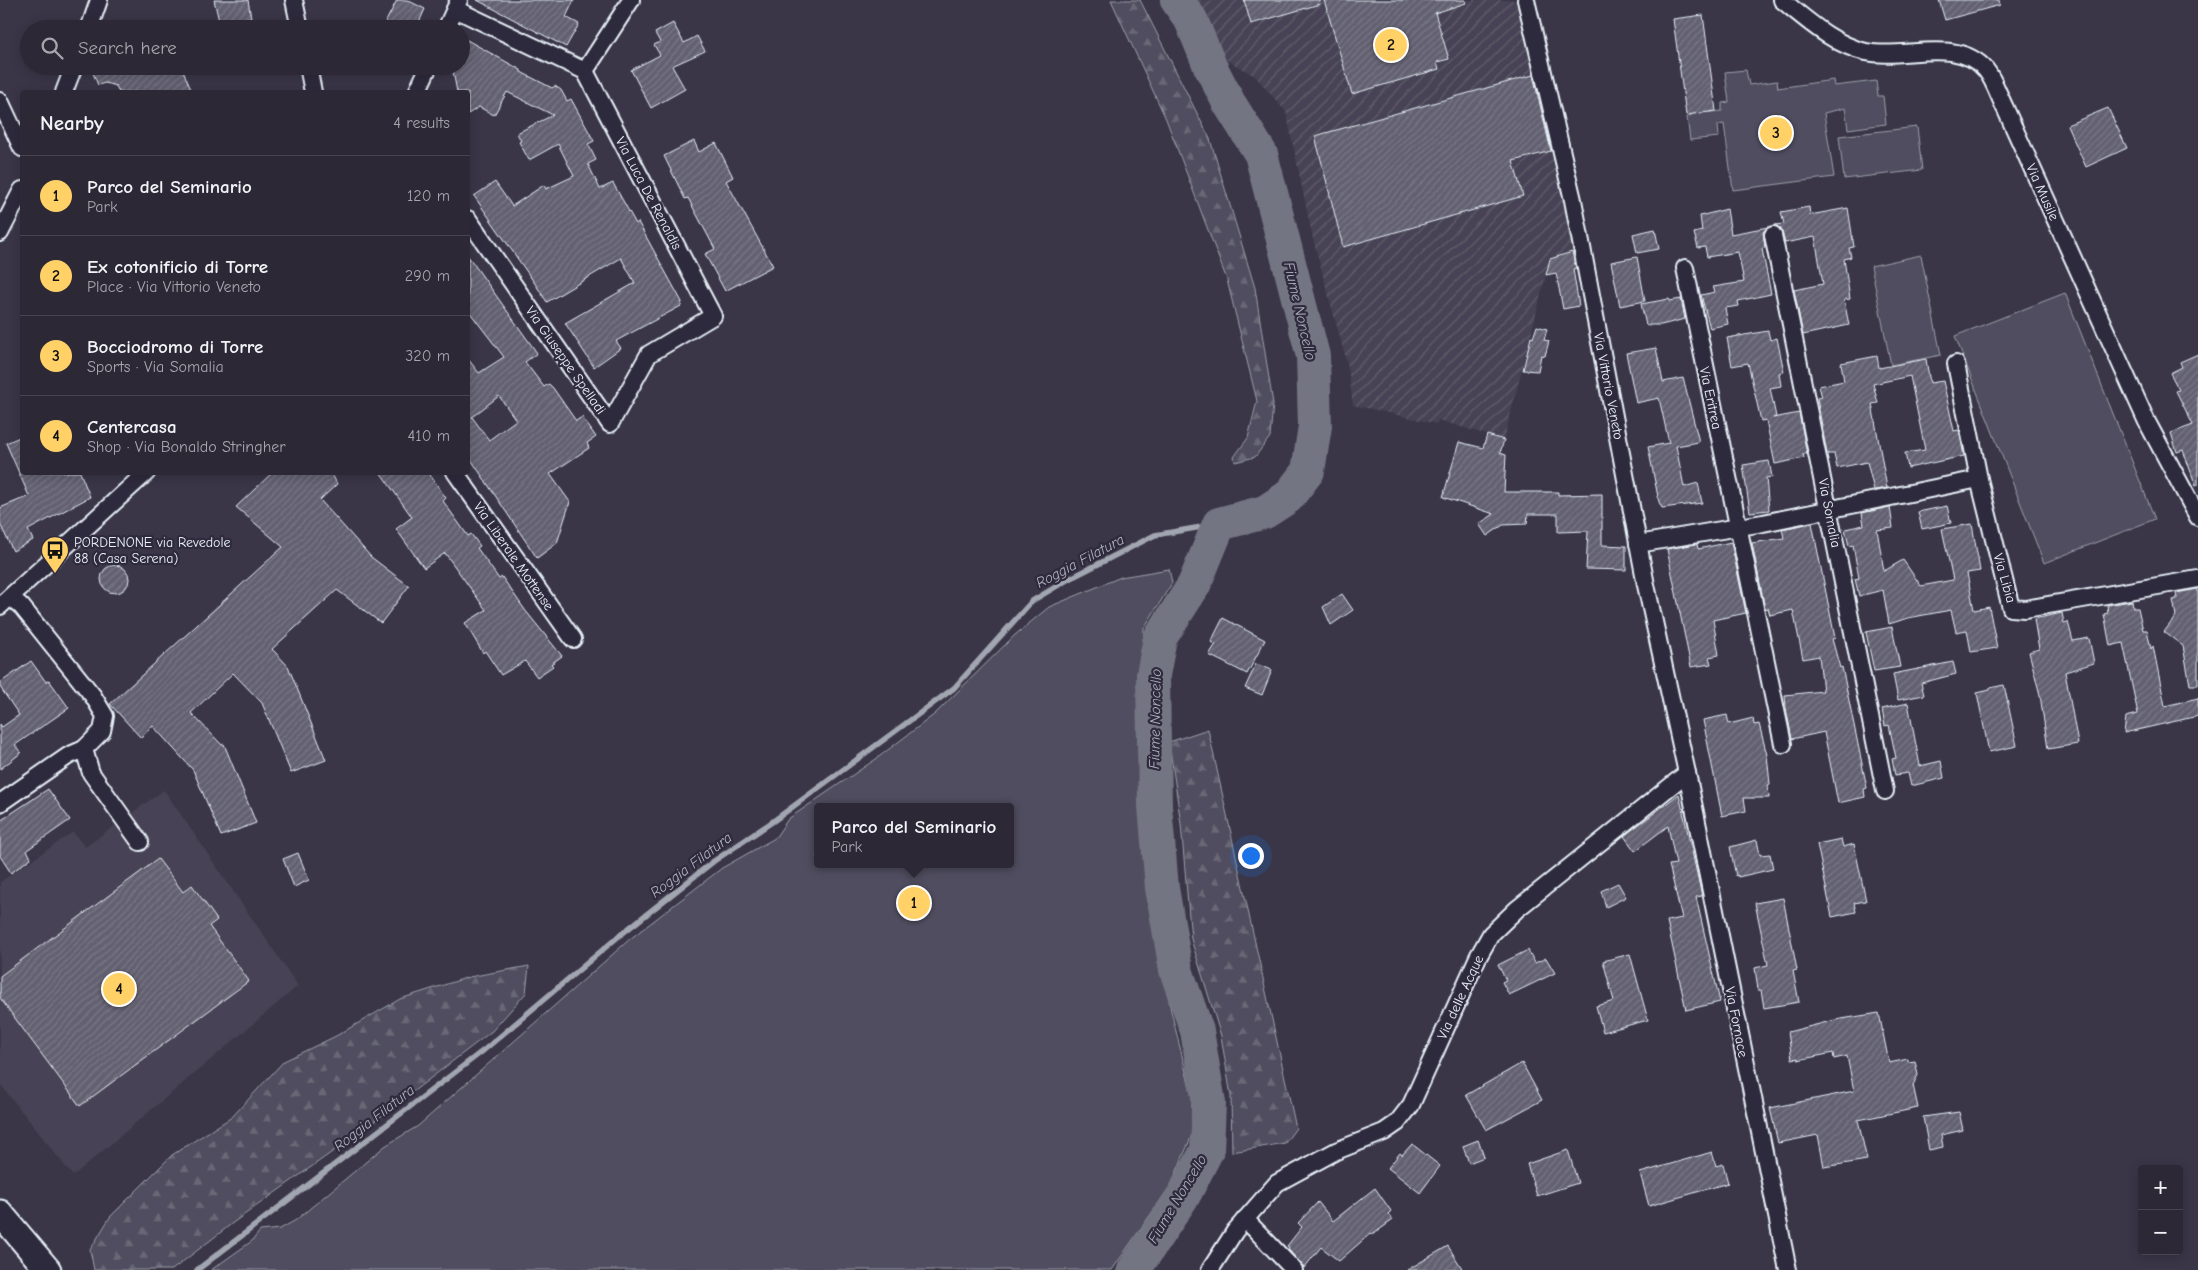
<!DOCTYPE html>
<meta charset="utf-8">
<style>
:root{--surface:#2c2836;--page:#34303e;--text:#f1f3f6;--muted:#a6a6ad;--line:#484451;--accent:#ffd166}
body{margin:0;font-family:"Comic Neue",sans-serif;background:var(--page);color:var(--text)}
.controls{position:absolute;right:15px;bottom:15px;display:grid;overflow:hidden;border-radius:5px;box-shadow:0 2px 12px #0003}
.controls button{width:45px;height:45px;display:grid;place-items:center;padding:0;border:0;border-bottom:1px solid var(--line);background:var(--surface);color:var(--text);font:25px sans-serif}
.you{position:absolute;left:1250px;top:855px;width:18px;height:18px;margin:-12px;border:4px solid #fff;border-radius:50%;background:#1a73e8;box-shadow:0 0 0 8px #1a73e833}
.badge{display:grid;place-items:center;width:32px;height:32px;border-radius:50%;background:var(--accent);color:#111;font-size:16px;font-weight:700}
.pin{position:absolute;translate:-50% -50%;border:2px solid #fff;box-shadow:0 1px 5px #0006}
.popup{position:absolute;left:814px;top:803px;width:200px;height:65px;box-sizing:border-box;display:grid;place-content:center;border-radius:5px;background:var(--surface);filter:drop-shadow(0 1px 4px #0005);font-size:16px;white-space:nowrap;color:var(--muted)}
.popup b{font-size:19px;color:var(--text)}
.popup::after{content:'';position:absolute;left:50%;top:100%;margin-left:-10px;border:10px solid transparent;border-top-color:var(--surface)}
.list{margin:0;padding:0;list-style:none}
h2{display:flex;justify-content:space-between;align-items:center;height:65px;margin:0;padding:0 20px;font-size:21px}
h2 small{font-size:16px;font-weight:400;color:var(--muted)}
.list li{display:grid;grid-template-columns:32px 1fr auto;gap:15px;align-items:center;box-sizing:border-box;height:80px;padding:0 20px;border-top:1px solid var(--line)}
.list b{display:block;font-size:19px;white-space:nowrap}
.list p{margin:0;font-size:16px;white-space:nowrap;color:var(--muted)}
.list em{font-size:16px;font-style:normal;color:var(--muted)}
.icon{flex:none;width:28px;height:28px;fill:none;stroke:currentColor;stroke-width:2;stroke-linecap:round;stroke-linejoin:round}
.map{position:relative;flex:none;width:2198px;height:1270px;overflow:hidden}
.search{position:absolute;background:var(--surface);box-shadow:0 2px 12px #0003;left:20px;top:20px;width:450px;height:55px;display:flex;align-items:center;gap:12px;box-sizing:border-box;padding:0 18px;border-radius:28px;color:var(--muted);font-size:19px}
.panel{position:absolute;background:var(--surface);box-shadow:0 2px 12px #0003;left:20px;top:90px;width:450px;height:385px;border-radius:5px}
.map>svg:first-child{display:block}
</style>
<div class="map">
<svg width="2198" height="1270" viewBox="0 0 2198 1270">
<defs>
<pattern id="industrial-furrows" width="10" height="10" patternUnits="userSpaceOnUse" patternTransform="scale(1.25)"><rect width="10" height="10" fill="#464354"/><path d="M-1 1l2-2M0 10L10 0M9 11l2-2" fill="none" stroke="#615f6d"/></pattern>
<pattern id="forest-firs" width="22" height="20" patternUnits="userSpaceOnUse" patternTransform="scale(1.25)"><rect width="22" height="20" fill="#504e5f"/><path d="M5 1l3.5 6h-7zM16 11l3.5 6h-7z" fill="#696877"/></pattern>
<pattern id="building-hatch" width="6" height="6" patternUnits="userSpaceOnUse" patternTransform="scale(1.25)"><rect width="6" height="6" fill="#636171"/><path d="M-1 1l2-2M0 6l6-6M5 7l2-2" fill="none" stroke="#797886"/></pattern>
</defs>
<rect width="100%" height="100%" fill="#3a3648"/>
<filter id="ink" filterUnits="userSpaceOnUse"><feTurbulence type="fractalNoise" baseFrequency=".02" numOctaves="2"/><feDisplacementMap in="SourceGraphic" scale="10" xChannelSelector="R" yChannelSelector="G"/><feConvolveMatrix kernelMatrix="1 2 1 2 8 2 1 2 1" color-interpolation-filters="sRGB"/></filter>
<g filter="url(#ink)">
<!-- built -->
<polygon fill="#464354" points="164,790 298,986 73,1176 0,1084 0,882 73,832 85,847"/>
<!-- industrial -->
<polygon fill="url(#industrial-furrows)" points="1197,0 1518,0 1566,197 1572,252 1550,259 1504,440 1438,420 1437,424 1353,405 1348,367 1313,239 1286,112 1255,76 1214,53 1212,36 1198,8"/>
<!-- forest -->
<g fill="url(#forest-firs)" stroke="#9ca0ac">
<polygon points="1111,0 1140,0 1210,139 1255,288 1273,404 1270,437 1255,457 1235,462 1234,457 1248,438 1257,401 1227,280 1166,119"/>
<polygon points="1208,729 1296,1128 1285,1143 1232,1152 1231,1096 1221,1036 1191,939 1181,824 1169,742"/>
<polygon points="529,966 526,993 492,1031 363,1130 234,1222 172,1270 94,1270 90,1250 110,1217 172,1155 232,1117 284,1061 336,1036 400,999 469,977"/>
</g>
<!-- park -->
<g fill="#504e5f" stroke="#9ca0ac" fill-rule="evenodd">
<polygon points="1746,70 1749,85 1777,81 1778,88 1833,80 1834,86 1876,81 1878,96 1883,96 1886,124 1848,129 1845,108 1824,113 1834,177 1733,190 1724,124 1718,125 1719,137 1690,140 1687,117 1691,116 1691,114 1722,111 1722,103 1729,102 1725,72"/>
<polygon points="1917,127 1922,170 1844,179 1839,136"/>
<polygon points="1921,255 1941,355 1891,365 1871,266"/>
<polygon points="2065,293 2155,519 2044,563 1955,336"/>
<path d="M1169,569L1172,583L1144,628L1138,749L1145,835L1158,943L1171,1011L1192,1096V1135L1171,1185L1112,1270H211L252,1241L260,1231L280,1229L296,1220L385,1146L418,1126L630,939L722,868L775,838L788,819L876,759L935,714L1015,635L1049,607L1121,577ZM818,807H1010V864H818Z"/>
</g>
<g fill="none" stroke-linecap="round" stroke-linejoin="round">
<!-- stream -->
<polyline stroke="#a2a6b1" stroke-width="5.5" points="197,1270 484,1050 619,936 714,861 772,822 954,688 1032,601 1069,579 1155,535 1219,524"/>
<!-- river -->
<polyline stroke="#737482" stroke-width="34" points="1134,1270 1185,1193 1207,1150 1209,1103 1197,1031 1176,970 1162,888 1155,806 1153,675 1160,638 1194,585 1219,524 1265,512 1288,497 1308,471 1315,426 1313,356 1261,154 1229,103 1210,66 1191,20 1177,0"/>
</g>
<!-- building -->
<g fill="url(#building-hatch)" stroke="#e8f1f8" fill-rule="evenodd">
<polygon points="214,0 248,0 251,18 220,25"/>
<polygon points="397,0 407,0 425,9 416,29 382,29"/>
<polygon points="477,0 574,0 566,17 579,24 566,47"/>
<polygon points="1244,0 1319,0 1320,4 1251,24"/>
<polygon points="1324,0 1465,0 1466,3 1435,13 1449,59 1437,62 1439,69 1352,94"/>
<polygon points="1939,0 1999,0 2000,5 1945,20"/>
<polygon points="1703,15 1716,111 1686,115 1673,19"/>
<polygon points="673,23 684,43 697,36 705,51 672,66 685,89 651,108 631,70 660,55 654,45 660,42 655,33"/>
<polygon points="467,40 521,70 521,72 552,88 555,86 561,90 567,101 571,99 594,141 588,144 596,160 588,164 600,189 613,183 636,224 638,222 682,302 681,306 616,341 621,348 594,367 565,323 635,283 621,258 547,302 536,285 474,196 495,182 512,206 544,185 546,189 574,176 558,144 529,160 519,142 521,141 517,133 553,115 507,92 494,115 479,107 468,114 468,92 457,92 452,66 461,66 461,52"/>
<polygon points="90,66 181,66 192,92 119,92 116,86 105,83 98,85"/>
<polygon points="1533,75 1551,151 1513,161 1523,196 1343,247 1315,136"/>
<polygon points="2108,108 2127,148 2086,167 2067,125"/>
<polygon points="694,141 699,152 716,143 733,177 726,181 773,266 725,291 705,254 715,249 688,198 685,199 664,156"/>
<polygon points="1809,207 1810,215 1848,208 1854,247 1849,248 1851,257 1844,259 1850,299 1844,300 1849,325 1803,335 1794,290 1823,284 1815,237 1785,243 1781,229 1775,225 1784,224 1781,212"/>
<polygon points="1727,209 1731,234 1768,227 1763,232 1765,248 1762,249 1771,294 1738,301 1739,306 1725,308 1728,324 1710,328 1701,295 1715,292 1713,287 1744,282 1738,252 1707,257 1705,247 1698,248 1694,233 1702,231 1700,216"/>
<polygon points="1655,229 1659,249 1637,253 1633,234"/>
<polygon points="1572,252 1576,268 1573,269 1579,306 1563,309 1556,273 1546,275 1550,259"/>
<path d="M468,256L537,353L525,362L544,387L549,384L553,388L576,421L582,417L596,437L587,443L589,448L550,474L570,502L557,543L537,558L468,455V359L479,373L504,357L468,310ZM499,396L516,420L489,440L472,417Z"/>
<polygon points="1637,257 1645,301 1620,306 1611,262"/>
<polygon points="1669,299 1670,301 1681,299 1685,319 1661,325 1646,325 1641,304"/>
<polygon points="1537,326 1547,329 1544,340 1549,341 1545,356 1541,355 1538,371 1523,370 1531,337 1533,338"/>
<polygon points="1768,331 1770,340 1777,338 1784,372 1779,373 1781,386 1770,388 1776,417 1773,418 1799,413 1807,454 1803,454 1804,458 1775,464 1766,420 1761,421 1748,363 1732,366 1727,338"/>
<polygon points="1656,348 1663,382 1683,378 1699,442 1676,446 1684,487 1698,483 1702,503 1662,508 1659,502 1648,447 1669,443 1659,398 1636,403 1626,353"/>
<polygon points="2198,354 2198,485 2196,486 2183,450 2177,452 2171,433 2193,425 2176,391 2179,390 2170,373 2182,367 2180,362"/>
<polygon points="1877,356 1879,368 1926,359 1930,383 1943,381 1954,431 1959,430 1964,456 1908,468 1905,453 1925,450 1910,376 1873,384 1878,403 1872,404 1887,488 1874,490 1867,462 1837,468 1834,454 1827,454 1817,398 1822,397 1819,386 1844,381 1841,363"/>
<polygon points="1487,435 1504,440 1500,453 1506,455 1504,492 1558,492 1558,495 1602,494 1602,545 1626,546 1626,570 1586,569 1588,531 1558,532 1558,514 1528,514 1527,524 1503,525 1487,536 1479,524 1494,514 1443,497 1459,442 1483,448"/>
<polygon points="22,436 22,472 80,472 90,497 28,530 33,540 13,551 0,524 0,508 29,496 6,443"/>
<polygon points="1769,461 1772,477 1766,478 1769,510 1750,512 1743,465"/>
<polygon points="273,472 331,472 337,484 320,500 371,557 409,586 381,623 337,590 272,649 288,666 326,760 291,773 262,703 233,673 191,713 222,745 224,744 256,823 221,836 193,770 153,726 141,738 110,704 283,547 236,507"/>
<polygon points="380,472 428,472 446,498 443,501 468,536 471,534 480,546 477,548 499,579 502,577 525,610 562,656 551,664 553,666 537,677 525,661 501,675 485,651 483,653 465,623 486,610 445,553 424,568 396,529 412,517"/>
<polygon points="1947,506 1951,523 1922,529 1918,512"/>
<polygon points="1890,507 1893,528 1877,530 1884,571 1903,560 1921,586 1953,580 1942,529 1972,524 1980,571 1967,573 1974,610 1989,607 1997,648 1971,652 1967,630 1956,632 1951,610 1908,618 1889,624 1883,590 1859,596 1855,579 1859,578 1853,545 1849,546 1845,529 1864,525 1862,513"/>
<polygon points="1812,523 1835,638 1832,639 1840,668 1842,667 1867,788 1864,789 1865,797 1838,803 1824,732 1792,739 1786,708 1785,695 1823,691 1819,656 1803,659 1793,610 1770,615 1768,608 1765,609 1752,543 1784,538 1782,529"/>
<polygon points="1731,542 1746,613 1713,620 1719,655 1709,657 1711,664 1691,667 1667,549 1697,544 1698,549"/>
<circle cx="115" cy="579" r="14"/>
<polygon points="2198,589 2198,685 2190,685 2183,646 2164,632 2176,616 2173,600 2177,599 2176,593"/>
<polygon points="1342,594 1353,610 1331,625 1323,607"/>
<polygon points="2132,601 2133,608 2138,608 2143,630 2147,630 2151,649 2153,646 2165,706 2198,698 2198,716 2124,733 2126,717 2138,714 2123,643 2110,646 2104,614 2108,613 2107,605"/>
<polygon points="2062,613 2064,623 2068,622 2073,641 2089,638 2094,663 2065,672 2078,744 2048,749 2040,695 2029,652 2039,649 2034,619"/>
<polygon points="1223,618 1265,640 1247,674 1209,655 1216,644 1211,642"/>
<polygon points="1892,627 1900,667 1874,671 1866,632"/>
<polygon points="31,661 46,682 49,680 69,708 15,745 21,753 0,769 0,724 2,727 19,715 0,687 0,683"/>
<polygon points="1953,662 1956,674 1921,683 1924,695 1898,700 1893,674"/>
<polygon points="1256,664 1272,670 1262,695 1245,688"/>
<polygon points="2004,685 2017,746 1989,752 1977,693 1990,690 1990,688"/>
<polygon points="1908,703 1920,766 1941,761 1944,778 1911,786 1908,773 1895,775 1892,759 1896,758 1889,725 1885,726 1882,709"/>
<polygon points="1727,715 1729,724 1753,718 1754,725 1759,724 1767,755 1770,784 1768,785 1769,798 1744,798 1746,811 1722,816 1703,720"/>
<polygon points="48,789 70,820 27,850 31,858 11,873 0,856 0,821"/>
<polygon points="1679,794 1702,896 1696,897 1720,1002 1686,1010 1667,921 1682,918 1669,865 1676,864 1668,826 1635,851 1624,836"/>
<polygon points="1841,839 1843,847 1854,844 1866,901 1854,903 1856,912 1832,917 1817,844"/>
<polygon points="1757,840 1760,855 1770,854 1773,869 1738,877 1738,875 1736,876 1730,847"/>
<polygon points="298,853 309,880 294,887 283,859"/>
<polygon points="158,859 183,892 192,885 217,920 209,926 249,981 80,1106 0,998 0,976"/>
<polygon points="1618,883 1626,897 1606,907 1601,891"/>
<polygon points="1783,898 1797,970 1793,971 1799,1002 1764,1008 1761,990 1758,990 1755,968 1768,965 1755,903"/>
<polygon points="1528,950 1535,963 1546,958 1555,973 1509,995 1502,982 1506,980 1498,965"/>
<polygon points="1630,954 1648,1020 1603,1032 1596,1006 1614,1001 1603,961"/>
<polygon points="1879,1013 1889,1063 1908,1059 1908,1062 1915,1061 1918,1075 1913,1085 1918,1108 1858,1120 1867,1160 1824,1167 1818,1135 1778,1143 1770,1108 1854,1091 1847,1056 1834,1059 1833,1053 1798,1060 1798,1058 1792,1059 1788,1032 1835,1020"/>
<polygon points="1522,1063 1542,1100 1486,1130 1466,1095"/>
<polygon points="1959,1112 1963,1130 1941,1135 1943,1147 1929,1150 1923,1117"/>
<polygon points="1478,1140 1484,1157 1469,1163 1463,1146"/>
<polygon points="1412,1144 1440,1166 1420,1193 1388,1168 1400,1153 1402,1155"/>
<polygon points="1568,1150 1578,1183 1537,1196 1527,1164"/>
<polygon points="1712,1152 1716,1166 1723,1164 1728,1183 1649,1206 1640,1173"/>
<polygon points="1375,1188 1391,1211 1388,1214 1393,1220 1372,1235 1371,1233 1339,1261 1321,1247 1304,1268 1288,1249 1289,1247 1287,1246 1302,1227 1298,1223 1318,1202 1333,1221"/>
<polygon points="1448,1246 1463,1270 1407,1270"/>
</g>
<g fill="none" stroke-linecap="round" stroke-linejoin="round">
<!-- street casing -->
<g stroke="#e8f1f8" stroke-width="20">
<g id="street">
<polyline points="294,0 300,29"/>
<polyline points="1526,0 1573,200 1646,585 1687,773 1788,1270"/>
<path d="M1782,0C1807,20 1834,45 1866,52C1904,60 1957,36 1986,70C1994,80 1999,96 2005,108L2147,422L2198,517"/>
<polyline points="455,9 585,71 713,316 649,354 610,424 468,219"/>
<polyline points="89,29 99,0"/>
<polyline points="446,29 459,0"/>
<polyline points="308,66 313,92"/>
<polyline points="585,71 631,0"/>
<polyline points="64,92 74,66"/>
<polyline points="417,92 429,66"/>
<polyline points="0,101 22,148"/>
<polyline points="0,233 22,190"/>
<polyline points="1773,235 1885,791"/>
<polyline points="1685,268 1783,744"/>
<polyline points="1956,364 1979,479 2011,608 2025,609 2198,579"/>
<polyline points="455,472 573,639"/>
<polyline points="1638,544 1763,523 1979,479"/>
<polyline points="11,597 22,607 93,696 105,716 102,731 84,749 91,773 140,842"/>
<polyline points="0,606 147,472"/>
<polyline points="0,803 68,756 84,749"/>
<polyline points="1245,1219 1294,1270"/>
<polyline points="1210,1270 1235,1231 1277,1183 1336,1151 1384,1132 1397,1123 1411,1105 1478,957 1491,934 1517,909 1687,773"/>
</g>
</g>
<!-- primary casing -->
<g stroke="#e8f1f8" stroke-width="29">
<polyline id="primary" points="0,1213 48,1270"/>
</g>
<!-- street -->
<use href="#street" stroke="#2f2a3d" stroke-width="16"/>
<!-- primary -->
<use href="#primary" stroke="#2f2a3d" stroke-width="25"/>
</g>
</g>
<!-- icons -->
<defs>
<g id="bus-pin" transform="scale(1.4375)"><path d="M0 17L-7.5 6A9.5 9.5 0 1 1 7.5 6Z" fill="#ffd166" stroke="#2f2a3d"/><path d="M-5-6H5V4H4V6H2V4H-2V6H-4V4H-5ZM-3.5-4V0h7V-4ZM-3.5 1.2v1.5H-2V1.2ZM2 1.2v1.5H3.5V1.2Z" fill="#111"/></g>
</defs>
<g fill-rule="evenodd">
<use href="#bus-pin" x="55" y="550"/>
</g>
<g text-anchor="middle" stroke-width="4.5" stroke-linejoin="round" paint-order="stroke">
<!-- street labels -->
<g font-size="14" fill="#e8f1f8" stroke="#2f2a3d">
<text transform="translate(2043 192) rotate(66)" y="5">Via Musile</text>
<text transform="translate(649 193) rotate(62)" y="5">Via Luca De Renaldis</text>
<text transform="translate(566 360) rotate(55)" y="5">Via Giuseppe Spelladi</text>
<text transform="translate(1609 386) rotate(79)" y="5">Via Vittorio Veneto</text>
<text transform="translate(1711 398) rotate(78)" y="5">Via Eritrea</text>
<text transform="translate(1830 513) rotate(79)" y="5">Via Somalia</text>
<text transform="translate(514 556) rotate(55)" y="5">Via Liberale Mottense</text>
<text transform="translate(2005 578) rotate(74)" y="5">Via Libia</text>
<text transform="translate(1460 997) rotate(-65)" y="5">Via delle Acque</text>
<text transform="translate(1737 1022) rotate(79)" y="5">Via Fornace</text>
</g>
<!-- poi labels -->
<g font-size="14" fill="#e8f1f8" stroke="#2f2a3d" text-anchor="start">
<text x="74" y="547">PORDENONE via Revedole<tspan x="74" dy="16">88 (Casa Serena)</tspan></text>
</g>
<!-- water labels -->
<g font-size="15" font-style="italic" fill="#aeb2bd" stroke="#2f2a3d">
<text transform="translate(1300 311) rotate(77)" y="5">Fiume Noncello</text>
<text transform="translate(1080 561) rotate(-28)" y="5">Roggia Filatura</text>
<text transform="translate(1155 719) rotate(-89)" y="5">Fiume Noncello</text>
<text transform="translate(691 865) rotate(-37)" y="5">Roggia Filatura</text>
<text transform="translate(374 1118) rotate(-38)" y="5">Roggia Filatura</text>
<text transform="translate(1177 1199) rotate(-59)" y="5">Fiume Noncello</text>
</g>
</g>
</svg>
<div class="controls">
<button>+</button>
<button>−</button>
</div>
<div class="you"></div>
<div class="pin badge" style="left:914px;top:903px">1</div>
<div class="popup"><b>Parco del Seminario</b>Park</div>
<div class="pin badge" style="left:1391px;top:45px">2</div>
<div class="pin badge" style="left:1776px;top:133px">3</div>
<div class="pin badge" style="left:119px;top:989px">4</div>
<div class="search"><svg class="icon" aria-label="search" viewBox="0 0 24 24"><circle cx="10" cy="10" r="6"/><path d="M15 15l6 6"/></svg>Search here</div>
<section class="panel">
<h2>Nearby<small>4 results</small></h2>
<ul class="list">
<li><span class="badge">1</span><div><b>Parco del Seminario</b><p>Park</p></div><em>120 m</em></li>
<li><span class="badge">2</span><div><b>Ex cotonificio di Torre</b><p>Place · Via Vittorio Veneto</p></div><em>290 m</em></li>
<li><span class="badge">3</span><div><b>Bocciodromo di Torre</b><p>Sports · Via Somalia</p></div><em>320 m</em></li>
<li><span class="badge">4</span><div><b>Centercasa</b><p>Shop · Via Bonaldo Stringher</p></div><em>410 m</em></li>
</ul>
</section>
</div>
